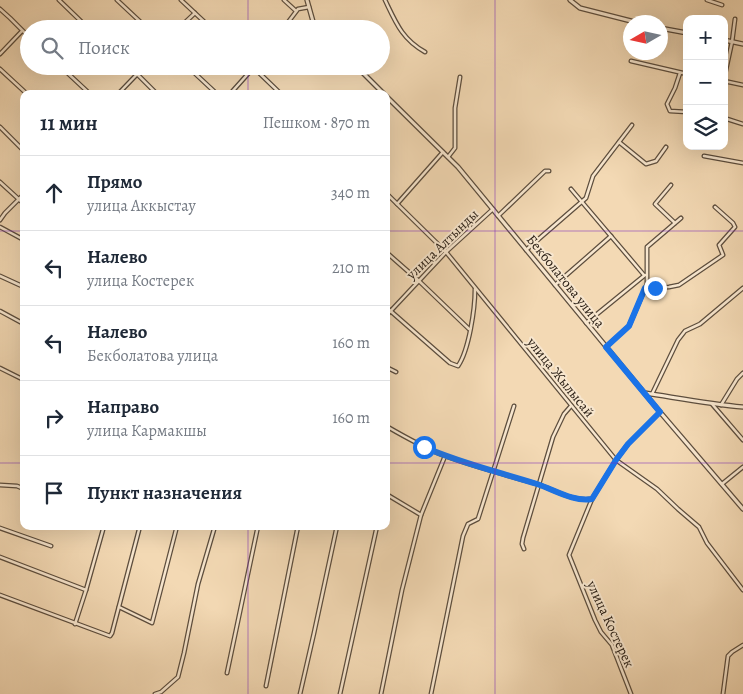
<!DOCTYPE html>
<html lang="ru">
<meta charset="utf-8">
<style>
:root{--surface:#fff;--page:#f6f6f7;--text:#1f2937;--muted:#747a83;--line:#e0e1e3}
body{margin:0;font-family:Alegreya,serif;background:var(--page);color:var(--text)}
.controls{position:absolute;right:15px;top:15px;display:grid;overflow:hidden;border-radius:10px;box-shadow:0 5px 20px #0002}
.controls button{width:45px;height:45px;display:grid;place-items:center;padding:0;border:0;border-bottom:1px solid var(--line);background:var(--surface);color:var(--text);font:25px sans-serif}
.compass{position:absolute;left:623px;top:15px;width:45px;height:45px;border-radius:50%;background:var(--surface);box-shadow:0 5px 20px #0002;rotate:261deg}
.stop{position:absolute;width:15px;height:15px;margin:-11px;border:4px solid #1a73e8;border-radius:50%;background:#fff}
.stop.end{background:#1a73e8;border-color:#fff;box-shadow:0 1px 5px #0008}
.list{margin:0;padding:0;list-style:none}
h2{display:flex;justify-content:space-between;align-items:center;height:65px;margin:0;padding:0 20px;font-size:21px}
h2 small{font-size:16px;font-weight:400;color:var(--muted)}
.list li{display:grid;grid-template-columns:32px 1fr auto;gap:15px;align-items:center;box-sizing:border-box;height:75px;padding:0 20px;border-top:1px solid var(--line)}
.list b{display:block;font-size:19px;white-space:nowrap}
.list p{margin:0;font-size:16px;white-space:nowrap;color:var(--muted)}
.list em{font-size:16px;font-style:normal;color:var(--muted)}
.icon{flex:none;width:28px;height:28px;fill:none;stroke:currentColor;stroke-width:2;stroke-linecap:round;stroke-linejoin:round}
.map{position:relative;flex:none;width:743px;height:694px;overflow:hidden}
.search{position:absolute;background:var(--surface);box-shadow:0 5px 20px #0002;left:20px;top:20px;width:370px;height:55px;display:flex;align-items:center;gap:12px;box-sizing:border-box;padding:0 18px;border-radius:28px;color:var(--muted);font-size:19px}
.panel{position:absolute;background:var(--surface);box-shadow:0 5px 20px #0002;left:20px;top:90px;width:370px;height:440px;border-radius:10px}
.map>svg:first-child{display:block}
</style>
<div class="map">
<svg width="743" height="694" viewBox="0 0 743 694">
<rect width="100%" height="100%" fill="#f3d9b4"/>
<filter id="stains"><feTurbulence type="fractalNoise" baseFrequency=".004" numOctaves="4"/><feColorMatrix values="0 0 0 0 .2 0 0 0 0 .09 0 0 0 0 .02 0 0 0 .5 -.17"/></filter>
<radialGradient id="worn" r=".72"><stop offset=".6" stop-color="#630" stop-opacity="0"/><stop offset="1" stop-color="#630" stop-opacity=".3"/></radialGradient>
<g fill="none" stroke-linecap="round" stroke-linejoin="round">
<!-- minor casing -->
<g stroke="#5d4e3e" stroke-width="5">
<g id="minor">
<polyline points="59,0 89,29"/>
<polyline points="117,0 148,29"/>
<polyline points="181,0 212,29"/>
<polyline points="284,0 296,11"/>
<path d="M385,0C396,23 402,39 425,52"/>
<polyline points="707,0 722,5"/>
<polyline points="0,9 10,18 29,37"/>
<polyline points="178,29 195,13"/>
<polyline points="283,29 298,9 309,7"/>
<polyline points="0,54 22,31"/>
<polyline points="631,61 687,74"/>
<polyline points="60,66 90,94"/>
<polyline points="129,66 157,94"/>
<polyline points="187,66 217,94"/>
<polyline points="252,66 281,94"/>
<polyline points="0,69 27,94"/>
<polyline points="680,73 675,88 667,104 670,111 687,112"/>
<polyline points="724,79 732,42 735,19"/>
<polyline points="724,81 743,85"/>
<polyline points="118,94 145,66"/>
<polyline points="230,94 255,66"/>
<polyline points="724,118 743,124"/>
<polyline points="0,127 24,151"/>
<polyline points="619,142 646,164 656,161 666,147"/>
<polyline points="704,156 743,163"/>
<polyline points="448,157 455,148 455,108 460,77"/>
<polyline points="0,182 24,204"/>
<polyline points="671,185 655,204 675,223"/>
<polyline points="571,189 582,202 644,275"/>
<polyline points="386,193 446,252 616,460 657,489 678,509 699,527 707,543 743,590"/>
<polyline points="397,204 443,152"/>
<polyline points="498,216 545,171 549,171"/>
<polyline points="0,220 5,213 24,194"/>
<polyline points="0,227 24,240"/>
<polyline points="526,250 586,198 593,176 632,125"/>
<polyline points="386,252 419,281 469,329"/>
<polyline points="0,276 24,287"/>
<polyline points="555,285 611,236"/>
<polyline points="645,288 669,287 679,285 723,255 719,245 735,227 733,223 715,207"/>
<path d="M386,307L450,363L458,366C469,350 475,309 475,289"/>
<polyline points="0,311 24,324"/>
<polyline points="386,316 446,252 493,209"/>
<polyline points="586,323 645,275"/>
<polyline points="606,347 629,326 647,284 647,247 681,218"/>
<polyline points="386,367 396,372"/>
<polyline points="0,368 24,380"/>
<polyline points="652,394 678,340 685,331 700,324 743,288"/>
<polyline points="712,404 743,440"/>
<polyline points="721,405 737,379 743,373"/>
<path d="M386,426C405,437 424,448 445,456C475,467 506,475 537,484C555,490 573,502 592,499"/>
<polyline points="722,484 743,467"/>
<polyline points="0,485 17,486 24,489"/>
<polyline points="421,515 445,456"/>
<polyline points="0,528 51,546"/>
<polyline points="524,549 522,544 523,538 553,437 564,414 571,406"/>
<polyline points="0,557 86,590 75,624"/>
<polyline points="86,590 104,526"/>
<polyline points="0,595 110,636 112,633 140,526"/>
<polyline points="119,607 152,623 177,526"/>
<polyline points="227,673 258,526"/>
<polyline points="266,686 298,526"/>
<polyline points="155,694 161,692 178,677 184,653 198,584 215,526"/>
<polyline points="300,694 314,633 337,526"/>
<polyline points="340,694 377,526"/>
<polyline points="381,694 402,590 421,515 386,494"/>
<polyline points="431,694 463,536 468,524 478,519 514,406"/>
<polyline points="631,694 612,645 601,632 595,620 569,555 592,499 616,460 628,444 660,412"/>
<polyline points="723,694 728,656 732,652 743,645"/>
</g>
</g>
<!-- tertiary casing -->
<g stroke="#5d4e3e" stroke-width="5.5">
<g id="tertiary">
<polyline points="307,0 314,25 318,29"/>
<polyline points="570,0 580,8 635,22"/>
<polyline points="660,28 687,33"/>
<polyline points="724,40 743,44"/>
<polyline points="356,66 384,94"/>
<polyline points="386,96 458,167 660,412 743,509"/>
<path d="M645,393C678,398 710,404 743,407"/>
</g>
</g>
<!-- minor -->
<use href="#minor" stroke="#f7e6ce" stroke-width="2.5"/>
<!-- tertiary -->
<use href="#tertiary" stroke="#f7e6ce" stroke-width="3"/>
</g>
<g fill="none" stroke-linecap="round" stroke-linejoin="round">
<!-- route -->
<path stroke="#1a73e8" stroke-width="6" d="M424,447C460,463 499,472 537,484C555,490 573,502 592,499L616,460L628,444L660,412L606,347L629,326L645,288H655"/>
</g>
<!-- grid -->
<path fill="none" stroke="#7b2cbf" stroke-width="1" stroke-opacity="0.55" d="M248,0V29M495,0V694M248,66V94M0,231H24M386,231H743M0,463H24M386,463H743M248,526V694"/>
<g text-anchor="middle" stroke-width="4" stroke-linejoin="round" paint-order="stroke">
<!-- street labels -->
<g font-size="14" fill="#2b2016" stroke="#f7e6ce">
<text transform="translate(442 244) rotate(-44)" y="5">улица Алтынды</text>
<text transform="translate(566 281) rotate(51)" y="5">Бекболатова улица</text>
<text transform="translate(561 377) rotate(51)" y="5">улица Жылысай</text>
<text transform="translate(611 624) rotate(65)" y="5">улица Костерек</text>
</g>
</g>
<rect width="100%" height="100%" filter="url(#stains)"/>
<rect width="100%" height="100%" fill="url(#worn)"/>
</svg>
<div class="controls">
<button>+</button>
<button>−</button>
<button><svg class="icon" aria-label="layers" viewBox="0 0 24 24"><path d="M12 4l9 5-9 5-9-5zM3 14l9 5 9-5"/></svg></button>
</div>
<svg class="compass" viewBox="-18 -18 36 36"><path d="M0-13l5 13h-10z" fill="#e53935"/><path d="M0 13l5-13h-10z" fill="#747a83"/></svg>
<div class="stop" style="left:424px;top:447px"></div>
<div class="stop end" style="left:655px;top:288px"></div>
<div class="search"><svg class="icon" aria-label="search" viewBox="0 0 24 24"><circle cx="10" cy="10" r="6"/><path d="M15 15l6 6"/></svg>Поиск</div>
<section class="panel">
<h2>11 мин<small>Пешком · 870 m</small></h2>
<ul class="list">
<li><svg class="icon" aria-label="ahead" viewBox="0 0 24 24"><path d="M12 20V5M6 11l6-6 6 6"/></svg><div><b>Прямо</b><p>улица Аккыстау</p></div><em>340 m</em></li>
<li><svg class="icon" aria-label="left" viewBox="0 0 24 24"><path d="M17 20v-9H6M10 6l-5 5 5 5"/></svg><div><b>Налево</b><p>улица Костерек</p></div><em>210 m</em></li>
<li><svg class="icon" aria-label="left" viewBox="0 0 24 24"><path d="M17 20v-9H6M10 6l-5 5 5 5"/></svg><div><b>Налево</b><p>Бекболатова улица</p></div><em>160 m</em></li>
<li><svg class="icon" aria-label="right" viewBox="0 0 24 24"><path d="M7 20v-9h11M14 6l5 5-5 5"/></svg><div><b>Направо</b><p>улица Кармакшы</p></div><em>160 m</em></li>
<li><svg class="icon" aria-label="arrive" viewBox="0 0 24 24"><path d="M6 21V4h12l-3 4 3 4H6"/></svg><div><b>Пункт назначения</b></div></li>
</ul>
</section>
</div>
